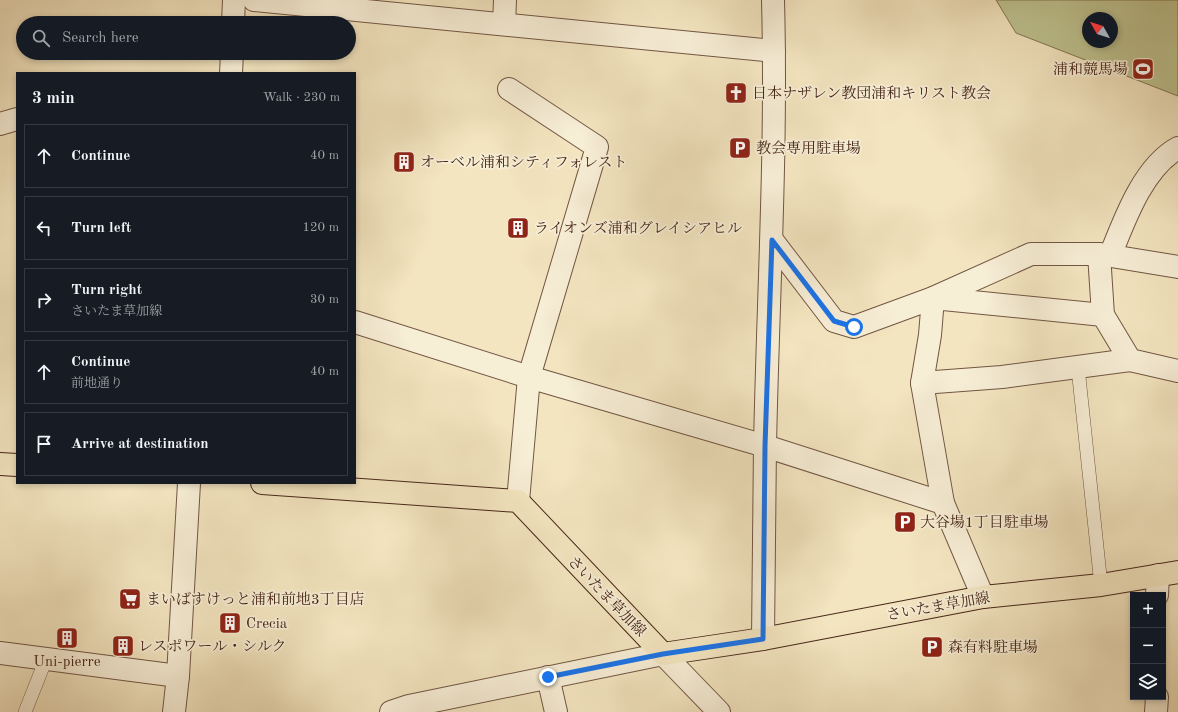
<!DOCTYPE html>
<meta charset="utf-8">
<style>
:root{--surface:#171b24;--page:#242831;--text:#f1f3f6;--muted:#9ea1a6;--line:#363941}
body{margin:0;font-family:"Old Standard TT","Noto Serif JP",serif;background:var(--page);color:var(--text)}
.controls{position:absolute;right:12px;bottom:12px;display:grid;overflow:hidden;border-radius:0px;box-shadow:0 2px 6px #0003}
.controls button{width:36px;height:36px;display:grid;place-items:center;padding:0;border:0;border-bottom:1px solid var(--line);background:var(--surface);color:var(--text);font:20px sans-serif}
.compass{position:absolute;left:1082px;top:12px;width:36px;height:36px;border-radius:50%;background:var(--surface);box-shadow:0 2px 6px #0003;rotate:309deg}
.stop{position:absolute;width:12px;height:12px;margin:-9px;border:3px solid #1a73e8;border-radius:50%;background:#fff}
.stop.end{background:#1a73e8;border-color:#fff;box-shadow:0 1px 4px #0008}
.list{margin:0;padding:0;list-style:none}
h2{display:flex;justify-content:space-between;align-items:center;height:52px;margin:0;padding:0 16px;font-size:17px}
h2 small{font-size:13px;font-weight:400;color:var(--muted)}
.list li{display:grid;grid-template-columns:26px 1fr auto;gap:12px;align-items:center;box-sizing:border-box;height:64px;margin:0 8px 8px;padding:0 8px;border:1px solid var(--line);border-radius:0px}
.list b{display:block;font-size:15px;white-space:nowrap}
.list p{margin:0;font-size:13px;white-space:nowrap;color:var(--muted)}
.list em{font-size:13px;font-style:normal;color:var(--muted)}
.icon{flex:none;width:22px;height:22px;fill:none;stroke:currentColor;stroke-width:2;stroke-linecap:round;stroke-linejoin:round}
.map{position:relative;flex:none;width:1178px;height:712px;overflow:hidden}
.search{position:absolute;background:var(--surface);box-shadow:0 2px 6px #0003;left:16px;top:16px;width:340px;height:44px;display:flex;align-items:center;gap:10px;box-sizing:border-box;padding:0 14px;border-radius:22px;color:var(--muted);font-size:15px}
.panel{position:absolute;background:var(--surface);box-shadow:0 2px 6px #0003;left:16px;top:72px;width:340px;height:412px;border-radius:0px}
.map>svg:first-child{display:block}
</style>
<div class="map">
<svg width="1178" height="712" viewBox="0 0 1178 712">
<rect width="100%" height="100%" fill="#f3e5c0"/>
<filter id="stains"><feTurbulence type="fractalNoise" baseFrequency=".005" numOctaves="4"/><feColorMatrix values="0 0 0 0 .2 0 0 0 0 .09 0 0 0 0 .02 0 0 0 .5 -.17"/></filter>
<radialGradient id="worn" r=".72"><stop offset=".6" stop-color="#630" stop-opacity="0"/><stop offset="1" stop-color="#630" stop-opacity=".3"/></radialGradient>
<!-- green -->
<path fill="#bec390" stroke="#827554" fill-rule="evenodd" d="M996,0H1178V96L1016,33ZM1088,18H1112V42H1088Z"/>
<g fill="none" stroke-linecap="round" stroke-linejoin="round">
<!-- service casing -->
<g stroke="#725643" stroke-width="14">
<g id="service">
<polyline points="1078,368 1101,585"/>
<polyline points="25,712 46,659"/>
</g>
</g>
<!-- minor casing -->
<g stroke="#725643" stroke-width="24">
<g id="minor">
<polyline points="254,0 774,51"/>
<polyline points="233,23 234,0"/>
<polyline points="504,24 505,0"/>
<polyline points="231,73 232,53"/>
<polyline points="509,89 597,147 529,377 518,501"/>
<polyline points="0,124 17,119"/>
<polyline points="772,240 834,321 854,327 933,298 1031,254 1099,254"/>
<path d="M1110,256C1124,221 1143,167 1178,148"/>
<polyline points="1178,267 1099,254 1103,315 1130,360 1178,371"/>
<polyline points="355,322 529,377 765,446 943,503 983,597"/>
<polyline points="922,383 1002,377 1130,360"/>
<polyline points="943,503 922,383 930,335 933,298 1103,315"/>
<polyline points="1157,595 1158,575"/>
<path d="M763,639C764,574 764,510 765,446C768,297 777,149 773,0"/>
<polyline points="0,653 178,676"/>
<polyline points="548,677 556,712"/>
<polyline points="174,712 178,676 189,483"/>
<polyline points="391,712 409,706 663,654"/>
<polyline points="1156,712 1157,697"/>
</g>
</g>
<!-- tertiary casing -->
<g stroke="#725643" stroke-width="24">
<polyline id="tertiary" points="663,654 719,712"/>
</g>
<!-- primary casing -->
<g stroke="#472719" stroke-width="24">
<g id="primary">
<polyline points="0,464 17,465"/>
<polyline points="262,483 518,501 663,654 763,639 983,597 1101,585 1178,572"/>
</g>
</g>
<!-- service -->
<use href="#service" stroke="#f7eed6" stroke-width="13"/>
<!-- minor -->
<use href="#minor" stroke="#f7eed6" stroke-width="22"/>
<!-- tertiary -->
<use href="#tertiary" stroke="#f7eed6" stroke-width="22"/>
<!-- primary -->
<use href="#primary" stroke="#f3e5c0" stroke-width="22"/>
</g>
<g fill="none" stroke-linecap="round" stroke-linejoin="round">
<!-- route -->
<polyline stroke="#1a73e8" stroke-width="5" points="548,677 663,654 763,639 765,446 772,240 834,321 854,327"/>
</g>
<!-- icons -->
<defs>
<g id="stadium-square" transform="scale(1.15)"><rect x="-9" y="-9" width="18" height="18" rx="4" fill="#8f2418" stroke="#f7eed6"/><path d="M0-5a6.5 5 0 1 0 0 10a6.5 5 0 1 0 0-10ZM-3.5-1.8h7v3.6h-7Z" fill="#fff"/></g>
<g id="church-square" transform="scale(1.15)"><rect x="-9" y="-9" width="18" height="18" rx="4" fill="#8f2418" stroke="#f7eed6"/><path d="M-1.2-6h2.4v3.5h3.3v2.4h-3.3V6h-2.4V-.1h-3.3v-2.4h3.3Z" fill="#fff"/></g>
<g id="parking-square" transform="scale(1.15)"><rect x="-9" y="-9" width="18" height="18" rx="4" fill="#8f2418" stroke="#f7eed6"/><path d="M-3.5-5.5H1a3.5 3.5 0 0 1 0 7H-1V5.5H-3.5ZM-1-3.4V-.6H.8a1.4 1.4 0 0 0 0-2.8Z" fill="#fff"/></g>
<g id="building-square" transform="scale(1.15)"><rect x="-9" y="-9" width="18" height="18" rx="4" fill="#8f2418" stroke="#f7eed6"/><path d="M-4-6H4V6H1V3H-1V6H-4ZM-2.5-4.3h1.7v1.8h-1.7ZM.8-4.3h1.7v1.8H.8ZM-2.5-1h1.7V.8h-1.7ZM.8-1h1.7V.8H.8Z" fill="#fff"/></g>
<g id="supermarket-square" transform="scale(1.15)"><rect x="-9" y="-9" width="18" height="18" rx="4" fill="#8f2418" stroke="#f7eed6"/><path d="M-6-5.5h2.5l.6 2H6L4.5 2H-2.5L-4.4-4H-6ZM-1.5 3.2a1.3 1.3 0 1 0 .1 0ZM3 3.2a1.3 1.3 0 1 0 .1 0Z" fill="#fff"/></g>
</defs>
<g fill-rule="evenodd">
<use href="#stadium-square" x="1143" y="69"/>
<use href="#church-square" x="736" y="93"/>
<use href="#parking-square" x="740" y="148"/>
<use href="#building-square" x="404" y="162"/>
<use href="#building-square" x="518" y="228"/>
<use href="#parking-square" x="905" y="522"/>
<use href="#supermarket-square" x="130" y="599"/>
<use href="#building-square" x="230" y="623"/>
<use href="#building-square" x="67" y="638"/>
<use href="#building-square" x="123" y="646"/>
<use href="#parking-square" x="932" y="647"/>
</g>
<g text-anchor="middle" stroke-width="3.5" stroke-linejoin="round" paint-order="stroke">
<!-- poi labels -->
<g font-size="15" fill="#472719" stroke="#f7eed6" text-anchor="start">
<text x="1128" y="74" text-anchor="end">浦和競馬場</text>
<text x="752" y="98">日本ナザレン教団浦和キリスト教会</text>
<text x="756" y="153">教会専用駐車場</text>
<text x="420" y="167">オーベル浦和シティフォレスト</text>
<text x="534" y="233">ライオンズ浦和グレイシアヒル</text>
<text x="920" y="527">大谷場1丁目駐車場</text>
<text x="146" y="604">まいばすけっと浦和前地3丁目店</text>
<text x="246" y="628">Crecia</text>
<text x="138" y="651">レスポワール・シルク</text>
<text x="948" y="652">森有料駐車場</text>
<text x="67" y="666" text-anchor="middle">Uni-pierre</text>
</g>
<!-- street labels -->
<g font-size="15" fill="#472719" stroke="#f7eed6">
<text transform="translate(607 596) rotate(46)" y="5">さいたま草加線</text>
<text transform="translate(938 606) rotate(-10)" y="5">さいたま草加線</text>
</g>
</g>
<rect width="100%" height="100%" filter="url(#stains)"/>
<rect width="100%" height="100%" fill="url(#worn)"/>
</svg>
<div class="controls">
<button>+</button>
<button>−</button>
<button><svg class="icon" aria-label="layers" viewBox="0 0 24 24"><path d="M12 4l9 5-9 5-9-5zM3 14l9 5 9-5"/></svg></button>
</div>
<svg class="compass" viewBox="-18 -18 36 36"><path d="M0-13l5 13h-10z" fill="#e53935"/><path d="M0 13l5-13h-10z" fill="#9ea1a6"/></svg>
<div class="stop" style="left:854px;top:327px"></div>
<div class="stop end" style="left:548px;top:677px"></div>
<div class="search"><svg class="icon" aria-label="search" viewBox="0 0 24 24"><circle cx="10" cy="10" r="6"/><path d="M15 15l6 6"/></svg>Search here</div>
<section class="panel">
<h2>3 min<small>Walk · 230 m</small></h2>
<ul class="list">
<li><svg class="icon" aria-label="ahead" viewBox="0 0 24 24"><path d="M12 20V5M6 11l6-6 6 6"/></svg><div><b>Continue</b></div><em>40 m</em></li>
<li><svg class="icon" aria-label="left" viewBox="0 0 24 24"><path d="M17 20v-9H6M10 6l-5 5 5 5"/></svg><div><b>Turn left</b></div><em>120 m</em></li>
<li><svg class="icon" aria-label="right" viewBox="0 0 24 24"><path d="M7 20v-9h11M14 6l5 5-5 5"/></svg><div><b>Turn right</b><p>さいたま草加線</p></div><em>30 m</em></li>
<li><svg class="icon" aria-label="ahead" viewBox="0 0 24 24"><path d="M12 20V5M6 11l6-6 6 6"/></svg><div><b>Continue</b><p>前地通り</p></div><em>40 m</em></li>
<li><svg class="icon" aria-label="arrive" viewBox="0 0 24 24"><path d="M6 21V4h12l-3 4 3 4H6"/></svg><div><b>Arrive at destination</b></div></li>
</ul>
</section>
</div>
